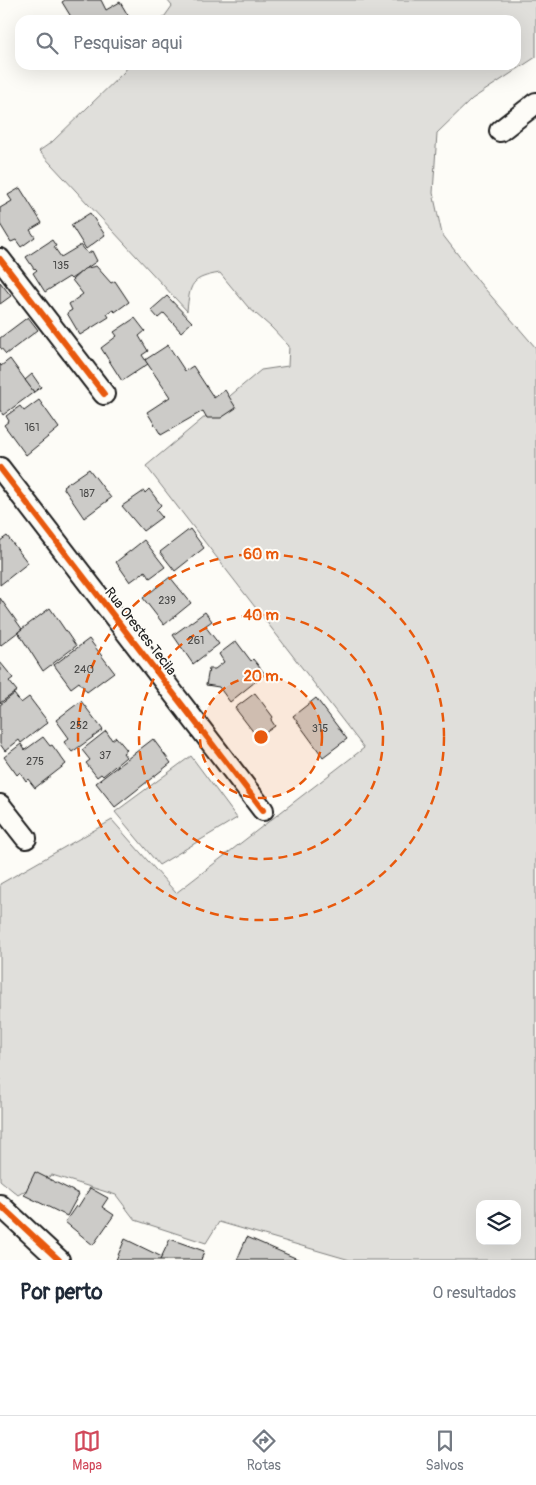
<!DOCTYPE html>
<html lang="pt">
<style>
:root{--surface:#fff;--page:#f2f2f3;--text:#1f2937;--muted:#747a83;--line:#e0e1e3;--accent:#d1495b}
body{margin:0;font-family:Pangolin,sans-serif;background:var(--page);color:var(--text)}
.controls{position:absolute;right:15px;bottom:15px;display:grid;overflow:hidden;border-radius:10px;box-shadow:0 5px 20px #0002}
.controls button{width:45px;height:45px;display:grid;place-items:center;padding:0;border:0;border-bottom:1px solid var(--line);background:var(--surface);color:var(--text);font:25px sans-serif}
.list{margin:0;padding:0;list-style:none}
h2{display:flex;justify-content:space-between;align-items:center;height:65px;margin:0;padding:0 20px;font-size:21px}
h2 small{font-size:16px;font-weight:400;color:var(--muted)}
.icon{flex:none;width:28px;height:28px;fill:none;stroke:currentColor;stroke-width:2;stroke-linecap:round;stroke-linejoin:round}
.map{position:relative;flex:none;width:536px;height:1260px;overflow:hidden}
.search{position:absolute;background:var(--surface);box-shadow:0 5px 20px #0002;left:15px;right:15px;top:15px;height:55px;display:flex;align-items:center;gap:12px;box-sizing:border-box;padding:0 18px;border-radius:15px;color:var(--muted);font-size:19px}
.sheet{height:155px;background:var(--surface)}
nav{display:flex;justify-content:space-around;align-items:center;box-sizing:border-box;height:70px;border-top:1px solid var(--line);background:var(--surface);font-size:14px;color:var(--muted)}
nav a{display:grid;justify-items:center;gap:2px}
nav .on{color:var(--accent)}
.map>svg:first-child{display:block}
</style>
<div class="map">
<svg width="536" height="1260" viewBox="0 0 536 1260">
<rect width="100%" height="100%" fill="#fdfcf7"/>
<filter id="ink" filterUnits="userSpaceOnUse"><feTurbulence type="fractalNoise" baseFrequency=".02" numOctaves="2"/><feDisplacementMap in="SourceGraphic" scale="10" xChannelSelector="R" yChannelSelector="G"/><feConvolveMatrix kernelMatrix="1 2 1 2 8 2 1 2 1" color-interpolation-filters="sRGB"/></filter>
<g filter="url(#ink)">
<!-- green -->
<g fill="#e0dfdb" stroke="#7e7e7c" fill-rule="evenodd">
<path d="M167,0H536V57L472,99L437,133L433,193L442,234L479,282L536,348V1260H350L219,1222L206,1243L135,1220L116,1195L52,1175L18,1195L0,1180V884L112,820L176,893L364,748L146,466L261,370L288,366L289,346L271,327L248,307L220,273C191,278 190,283 187,311L39,151L52,142L124,72L129,65H516V20H162L172,6ZM480,1204H517V1241H480Z"/>
<polygon points="191,756 237,818 159,865 115,812"/>
</g>
<!-- building -->
<g fill="#cccbc8" stroke="#1c1c1c">
<polygon points="65,0 101,0 106,10 120,2 129,17 125,20 73,20 62,2"/>
<polygon points="20,188 42,223 30,230 35,237 21,247 16,240 11,242 0,224 0,208 12,201 8,195"/>
<polygon points="90,213 105,235 86,249 71,225"/>
<polygon points="52,240 56,246 54,247 61,257 81,245 88,254 92,251 97,261 71,279 69,277 45,292 33,273 37,270 35,268 34,269 26,257"/>
<polygon points="96,266 111,283 115,281 129,302 115,312 113,310 107,314 109,317 80,335 67,313 72,310 69,304 83,294 72,280 84,269"/>
<polygon points="0,282 11,296 0,304"/>
<polygon points="167,296 192,322 181,332 164,313 158,318 151,310"/>
<polygon points="28,317 38,330 6,354 0,347 0,338"/>
<polygon points="135,318 145,331 139,336 148,351 142,355 148,364 122,381 101,348 117,336 114,332"/>
<polygon points="168,345 185,371 193,366 214,398 225,390 236,408 221,418 207,418 203,411 161,435 147,412 170,397 145,360"/>
<polygon points="10,359 34,392 3,415 0,410 0,364 1,366"/>
<polygon points="32,374 41,387 34,392 25,380"/>
<polygon points="39,400 59,428 26,455 4,425 9,421 6,416 20,406 24,411"/>
<polygon points="89,469 111,498 84,518 63,487"/>
<polygon points="149,489 161,505 156,510 162,517 143,531 122,506 144,491 145,493"/>
<polygon points="190,529 204,548 175,571 160,552"/>
<polygon points="7,536 28,563 0,585 0,541"/>
<polygon points="144,540 165,567 150,578 145,571 130,582 116,562"/>
<polygon points="170,577 191,603 164,625 143,598"/>
<polygon points="0,598 22,629 1,645 0,644"/>
<polygon points="50,608 76,646 43,671 18,632"/>
<polygon points="205,612 212,621 205,626 219,644 193,664 173,635"/>
<polygon points="89,639 114,672 87,692 79,682 71,688 54,665"/>
<polygon points="236,641 251,661 253,659 265,674 230,702 219,687 206,685 209,669 215,669 224,662 219,654"/>
<polygon points="0,662 13,678 9,681 17,691 0,703"/>
<polygon points="255,693 273,717 271,720 275,726 258,738 235,708"/>
<polygon points="14,694 21,703 29,697 48,722 21,743 19,740 5,751 0,744 0,705"/>
<polygon points="316,698 347,739 323,757 293,716"/>
<polygon points="81,701 103,730 72,752 64,742 69,738 56,720"/>
<polygon points="106,731 112,740 116,737 127,750 123,753 126,757 103,776 101,774 97,777 86,763 90,760 82,750"/>
<polygon points="43,737 50,746 52,745 66,764 35,788 28,779 26,781 20,772 17,775 4,757 21,744 25,750"/>
<polygon points="153,739 171,763 115,807 96,783"/>
<polygon points="35,1172 79,1194 67,1216 24,1195"/>
<polygon points="90,1188 108,1198 102,1207 114,1215 93,1245 65,1222 76,1206 78,1207"/>
<polygon points="247,1237 300,1260 237,1260"/>
<polygon points="125,1239 162,1257 160,1260 116,1260"/>
<polygon points="170,1239 204,1251 201,1260 160,1260"/>
</g>
<g fill="none" stroke-linecap="round" stroke-linejoin="round">
<!-- street casing -->
<g stroke="#1c1c1c" stroke-width="24">
<g id="street">
<polyline points="500,131 536,103"/>
<polyline points="0,259 104,394"/>
<polyline points="0,468 263,810"/>
<polyline points="0,805 26,838"/>
<polyline points="0,1205 59,1260"/>
</g>
</g>
<!-- street -->
<use href="#street" stroke="#fdfcf7" stroke-width="20"/>
<!-- cycleway casing -->
<g stroke="#fdfcf7" stroke-width="9">
<g id="cycleway">
<polyline points="0,259 104,394"/>
<polyline points="0,468 263,810"/>
<polyline points="0,1205 59,1260"/>
</g>
</g>
<!-- cycleway -->
<use href="#cycleway" stroke="#e8590c" stroke-width="6"/>
</g>
</g>
<!-- distance rings -->
<circle cx="261" cy="737" r="61" fill="#e8590c" fill-opacity=".12"/>
<g fill="none" stroke="#e8590c" stroke-width="2.5" stroke-dasharray="9 6">
<circle cx="261" cy="737" r="61"/>
<circle cx="261" cy="737" r="122"/>
<circle cx="261" cy="737" r="183"/>
</g>
<g text-anchor="middle" stroke-width="4" stroke-linejoin="round" paint-order="stroke">
<!-- number labels -->
<g font-size="11" fill="#484847">
<text x="61" y="269">135</text>
<text x="32" y="431">161</text>
<text x="87" y="497">187</text>
<text x="167" y="604">239</text>
<text x="196" y="644">261</text>
<text x="84" y="673">240</text>
<text x="79" y="729">252</text>
<text x="320" y="732">315</text>
<text x="105" y="759">37</text>
<text x="35" y="765">275</text>
</g>
<!-- street labels -->
<g font-size="14" fill="#1c1c1c" stroke="#fdfcf7">
<text transform="translate(141 631) rotate(52)" y="5">Rua Orestes Tecila</text>
</g>
</g>
<circle cx="261" cy="737" r="8" fill="#e8590c" stroke="#fdfcf7" stroke-width="2.5"/>
<g font-size="15" text-anchor="middle" font-weight="bold" fill="#e8590c" stroke="#fdfcf7" stroke-width="4" stroke-linejoin="round" paint-order="stroke">
<text x="261" y="559">60 m</text>
<text x="261" y="620">40 m</text>
<text x="261" y="681">20 m</text>
</g>
</svg>
<div class="controls">
<button><svg class="icon" aria-label="layers" viewBox="0 0 24 24"><path d="M12 4l9 5-9 5-9-5zM3 14l9 5 9-5"/></svg></button>
</div>
<div class="search"><svg class="icon" aria-label="search" viewBox="0 0 24 24"><circle cx="10" cy="10" r="6"/><path d="M15 15l6 6"/></svg>Pesquisar aqui</div>
</div>
<section class="sheet">
<h2>Por perto<small>0 resultados</small></h2>
<ul class="list">
</ul>
</section>
<nav>
<a class="on"><svg class="icon" aria-label="map" viewBox="0 0 24 24"><path d="M3 6l6-2 6 2 6-2v14l-6 2-6-2-6 2zM9 4v14M15 6v14"/></svg>Mapa</a>
<a><svg class="icon" aria-label="directions" viewBox="0 0 24 24"><path d="M12 3l9 9-9 9-9-9zM9 14v-3h6M13 9l2 2-2 2"/></svg>Rotas</a>
<a><svg class="icon" aria-label="saved" viewBox="0 0 24 24"><path d="M7 4h10v16l-5-4-5 4z"/></svg>Salvos</a>
</nav>
